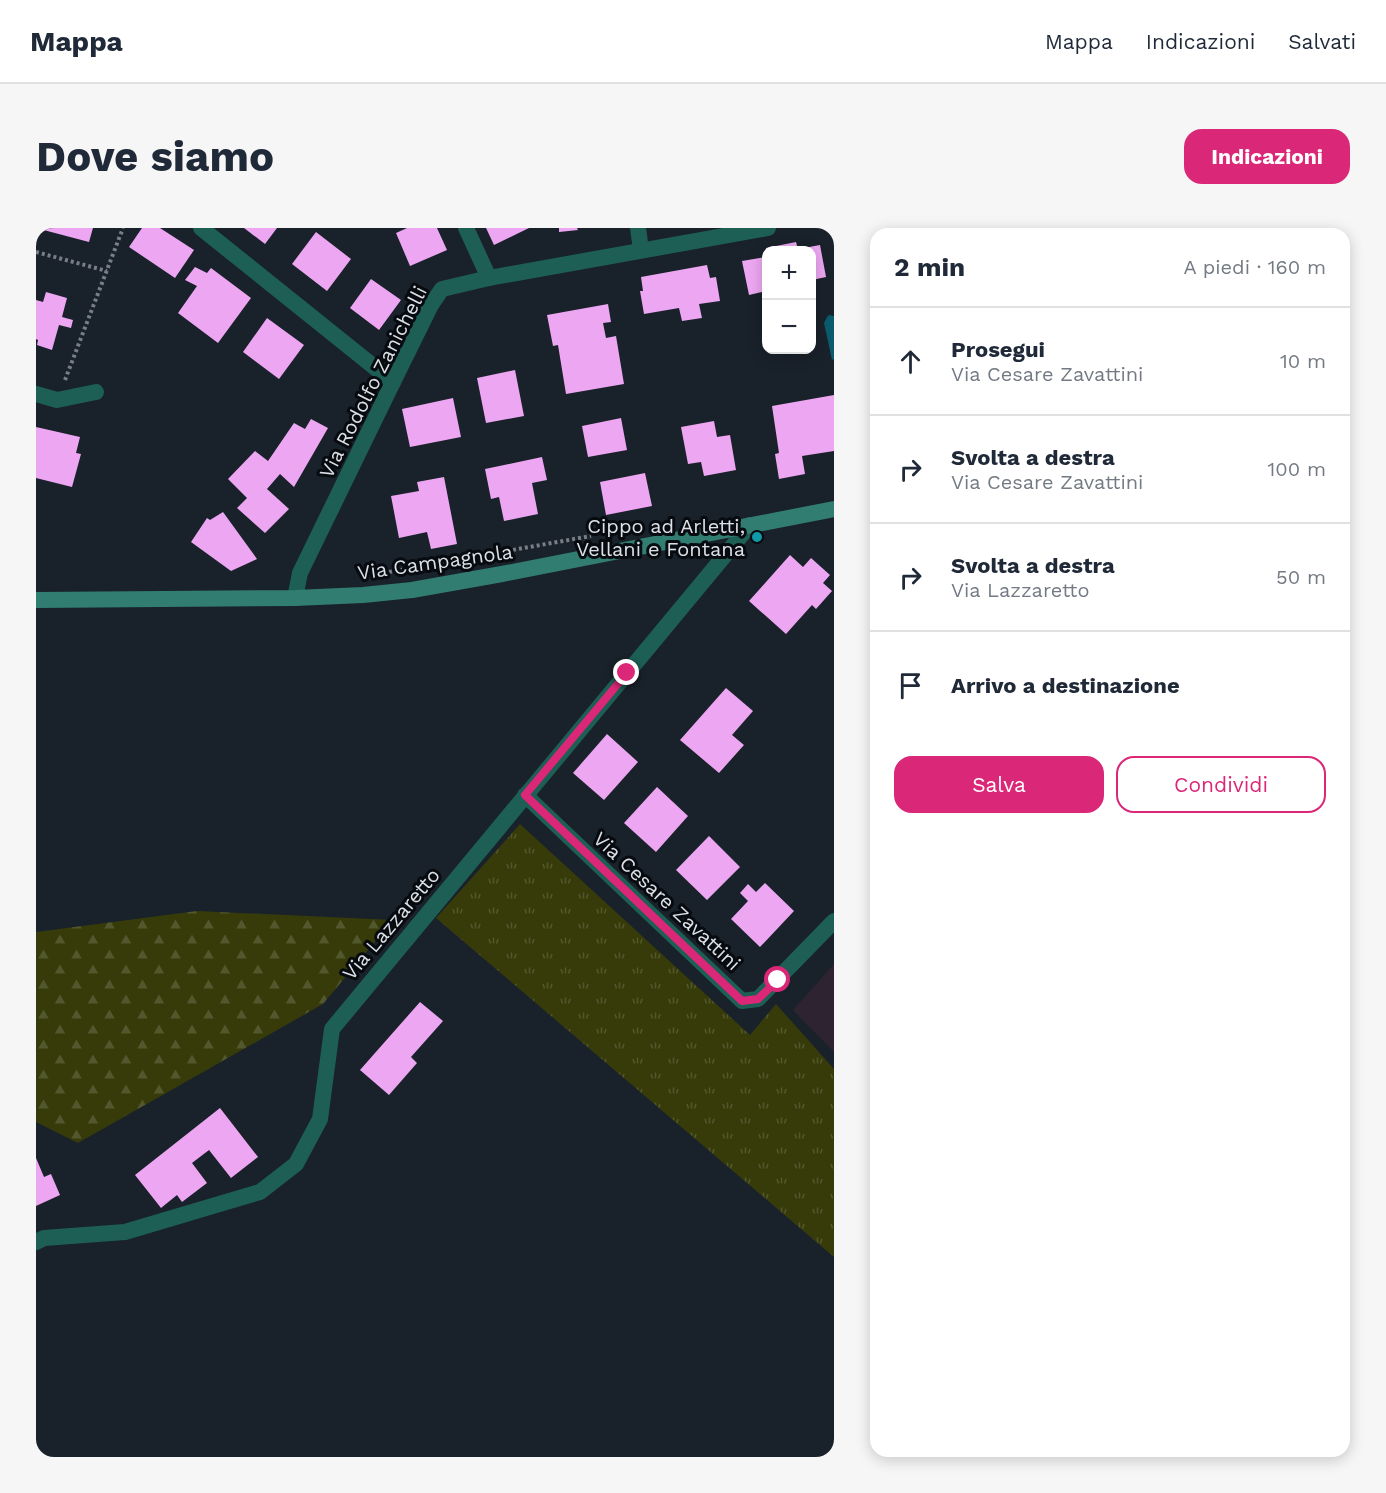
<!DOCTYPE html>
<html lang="it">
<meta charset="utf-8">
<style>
:root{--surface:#fff;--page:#f6f6f7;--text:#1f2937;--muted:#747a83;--line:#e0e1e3;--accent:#db2777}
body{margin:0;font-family:"Work Sans",sans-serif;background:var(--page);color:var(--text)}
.controls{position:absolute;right:18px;top:18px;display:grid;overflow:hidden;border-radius:12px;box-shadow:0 3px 15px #0003}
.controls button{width:54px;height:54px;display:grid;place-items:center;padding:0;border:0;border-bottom:2px solid var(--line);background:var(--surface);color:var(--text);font:30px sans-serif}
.stop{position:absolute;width:18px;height:18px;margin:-14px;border:4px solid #db2777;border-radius:50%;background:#fff}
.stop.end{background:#db2777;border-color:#fff;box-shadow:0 2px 6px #0008}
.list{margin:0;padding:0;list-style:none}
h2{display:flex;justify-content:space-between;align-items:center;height:78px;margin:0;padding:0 24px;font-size:26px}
h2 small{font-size:20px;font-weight:400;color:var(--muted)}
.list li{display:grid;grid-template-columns:39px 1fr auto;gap:18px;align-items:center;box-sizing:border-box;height:108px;padding:0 24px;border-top:2px solid var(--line)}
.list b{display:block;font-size:22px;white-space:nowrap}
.list p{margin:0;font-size:20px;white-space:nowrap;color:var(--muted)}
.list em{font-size:20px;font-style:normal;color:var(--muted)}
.actions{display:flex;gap:12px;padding:18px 24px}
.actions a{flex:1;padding:14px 0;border:2px solid var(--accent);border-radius:18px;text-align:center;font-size:21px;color:var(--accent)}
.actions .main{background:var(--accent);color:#fff}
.icon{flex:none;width:33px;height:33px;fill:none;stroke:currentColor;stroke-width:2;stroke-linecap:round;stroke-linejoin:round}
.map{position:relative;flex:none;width:798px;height:1229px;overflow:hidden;border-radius:18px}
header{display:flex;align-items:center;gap:36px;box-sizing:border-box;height:84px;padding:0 30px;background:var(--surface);border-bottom:2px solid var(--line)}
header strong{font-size:28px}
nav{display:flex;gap:33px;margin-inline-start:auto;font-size:21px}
.intro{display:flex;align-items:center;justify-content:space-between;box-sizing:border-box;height:144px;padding:0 36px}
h1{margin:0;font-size:42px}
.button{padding:15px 27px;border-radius:18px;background:var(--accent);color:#fff;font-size:21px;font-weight:700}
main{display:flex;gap:36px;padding:0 36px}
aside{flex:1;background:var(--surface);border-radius:18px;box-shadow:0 3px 15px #0003}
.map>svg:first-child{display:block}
</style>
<header>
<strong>Mappa</strong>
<nav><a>Mappa</a><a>Indicazioni</a><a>Salvati</a></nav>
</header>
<div class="intro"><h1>Dove siamo</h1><a class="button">Indicazioni</a></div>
<main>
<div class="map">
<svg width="798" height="1229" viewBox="0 0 798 1229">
<defs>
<pattern id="grass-tufts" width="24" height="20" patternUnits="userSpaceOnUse" patternTransform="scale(1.5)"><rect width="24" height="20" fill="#363b09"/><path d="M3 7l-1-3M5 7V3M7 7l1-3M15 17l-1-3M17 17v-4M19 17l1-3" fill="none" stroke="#52572d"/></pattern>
<pattern id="forest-firs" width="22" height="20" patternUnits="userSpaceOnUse" patternTransform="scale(1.5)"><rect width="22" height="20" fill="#363b09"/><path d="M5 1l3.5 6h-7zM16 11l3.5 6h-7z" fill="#52572d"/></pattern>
</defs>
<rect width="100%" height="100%" fill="#19212a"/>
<!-- education -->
<polygon fill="#2e2331" points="798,736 798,824 757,782"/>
<!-- grass -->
<polygon fill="url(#grass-tufts)" points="484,596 714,807 740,776 798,841 798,1029 400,690"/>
<!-- forest -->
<polygon fill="url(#forest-firs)" points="161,683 357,692 287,776 42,915 0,894 0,704"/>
<!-- water -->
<polygon fill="#095b6d" points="793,87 798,88 798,131 796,132 788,95 791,89"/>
<!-- building -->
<g fill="#eda7f2">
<polygon points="0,0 57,0 53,14"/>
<polygon points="106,0 124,0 158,22 139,50 93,19"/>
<polygon points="208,0 241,0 229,16"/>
<polygon points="371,0 401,0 411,22 374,38 360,5"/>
<polygon points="450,0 493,0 458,17"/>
<polygon points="523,0 541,0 542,2 523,4"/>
<polygon points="280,4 315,31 291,63 256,36"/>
<polygon points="760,14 762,21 784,17 790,49 776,52 776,22 730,22 730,20"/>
<polygon points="730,29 730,63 713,67 706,33"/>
<polygon points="671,37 674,50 680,49 684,73 663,76 666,90 646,93 643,80 608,86 604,63 607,63 605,49"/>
<polygon points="159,39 171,45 175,40 215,70 182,115 142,85 161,58 149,52"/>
<polygon points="335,51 365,72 343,102 314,80"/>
<polygon points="10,64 31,70 26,89 37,92 35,100 23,97 16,122 1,117 2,112 0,111 0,72 7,74"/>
<polygon points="572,76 575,94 567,95 570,110 580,108 588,156 530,166 522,117 517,118 511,87"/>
<polygon points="231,90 268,117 243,151 207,124"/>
<polygon points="479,142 488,188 450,195 441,150"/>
<polygon points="798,167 798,223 766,228 769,246 743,251 739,226 743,225 736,178"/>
<polygon points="417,170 425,209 374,219 366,181"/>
<polygon points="585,190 591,222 552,229 546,198"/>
<polygon points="275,191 292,200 258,259 244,246 231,261 253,281 229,305 201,280 211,270 192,251 219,223 232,233 258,195 269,201"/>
<polygon points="678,193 681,209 694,207 700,242 668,248 665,234 652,236 645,199"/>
<polygon points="0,199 44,209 40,225 45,226 36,259 0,250"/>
<polygon points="506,229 511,252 496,255 502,286 468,293 463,269 455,271 449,241"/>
<polygon points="609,245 616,278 570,287 564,254"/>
<polygon points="408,249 421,316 395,321 391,304 363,310 355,268 383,263 381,254"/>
<polygon points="187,284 221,331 195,343 155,314 171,290 174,292"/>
<polygon points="754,327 767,339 775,330 794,347 787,355 796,363 780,381 776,377 750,406 713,373"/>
<polygon points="690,460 717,483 696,507 708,517 683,545 644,512"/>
<polygon points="571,506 602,534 568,572 537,545"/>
<polygon points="621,559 652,588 620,624 588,595"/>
<polygon points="673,608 704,639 671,672 640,642"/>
<polygon points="729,655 758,683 724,719 695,691 712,673 704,665 712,656 720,664"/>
<polygon points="384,774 407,793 375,829 381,835 353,867 324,842"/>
<polygon points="184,880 222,929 195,950 173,922 156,935 171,955 146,974 141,967 125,980 99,947"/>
<polygon points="0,930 8,949 15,946 24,967 0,978"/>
</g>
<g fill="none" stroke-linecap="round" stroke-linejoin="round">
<!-- path -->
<g stroke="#787e86" stroke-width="4" stroke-dasharray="3 3" stroke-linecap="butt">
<polyline points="0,24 71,43"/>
<polyline points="29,152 87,0"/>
<polyline points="353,344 555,308"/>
</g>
<!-- minor -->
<g stroke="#1d5f55" stroke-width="16">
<polyline points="165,0 357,154"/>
<polyline points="430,0 453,50"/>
<polyline points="602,0 605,22"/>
<polyline points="0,166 21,172 60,164"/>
<polyline points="259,370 264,345 357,154 395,77 406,61 453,50 732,0"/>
<polyline points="489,567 706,773 722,771 798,693"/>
<polyline points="0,1014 8,1010 89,1004 224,964 260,936 284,891 296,801 714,297"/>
</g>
<!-- secondary -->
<polyline stroke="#327d72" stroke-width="16" points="0,372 259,370 327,367 376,362 466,346 798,281"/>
</g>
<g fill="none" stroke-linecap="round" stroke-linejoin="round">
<!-- route -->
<polyline stroke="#db2777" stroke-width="8" points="591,445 489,567 706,773 722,771 742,752"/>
</g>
<!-- markers -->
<circle fill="#0f9aa8" stroke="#070a0e" stroke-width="2" cx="721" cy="309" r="6"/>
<g text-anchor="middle" stroke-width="6" stroke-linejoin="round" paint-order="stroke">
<!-- street labels -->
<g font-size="20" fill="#dce1e8" stroke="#070a0e">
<text transform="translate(337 154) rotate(-63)" y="7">Via Rodolfo Zanichelli</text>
<text transform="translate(399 334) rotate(-8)" y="7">Via Campagnola</text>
<text transform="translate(631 673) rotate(43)" y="7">Via Cesare Zavattini</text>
<text transform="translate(355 696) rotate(-50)" y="7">Via Lazzaretto</text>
</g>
<!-- poi labels -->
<g font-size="20" fill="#dce1e8" stroke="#070a0e" text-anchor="end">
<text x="709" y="305">Cippo ad Arletti,<tspan x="709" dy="23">Vellani e Fontana</tspan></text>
</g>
</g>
</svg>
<div class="controls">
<button>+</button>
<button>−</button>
</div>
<div class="stop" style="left:742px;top:752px"></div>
<div class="stop end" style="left:591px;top:445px"></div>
</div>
<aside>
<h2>2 min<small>A piedi · 160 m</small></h2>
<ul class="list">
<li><svg class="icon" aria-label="ahead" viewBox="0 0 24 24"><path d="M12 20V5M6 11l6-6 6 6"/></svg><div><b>Prosegui</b><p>Via Cesare Zavattini</p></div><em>10 m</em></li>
<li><svg class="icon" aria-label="right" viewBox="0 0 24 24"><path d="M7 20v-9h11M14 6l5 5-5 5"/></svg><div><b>Svolta a destra</b><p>Via Cesare Zavattini</p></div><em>100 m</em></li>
<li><svg class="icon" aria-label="right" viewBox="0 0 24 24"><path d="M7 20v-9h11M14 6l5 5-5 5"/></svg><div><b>Svolta a destra</b><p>Via Lazzaretto</p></div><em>50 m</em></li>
<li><svg class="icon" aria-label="arrive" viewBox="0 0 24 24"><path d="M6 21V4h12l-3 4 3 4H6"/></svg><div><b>Arrivo a destinazione</b></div></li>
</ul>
<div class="actions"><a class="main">Salva</a><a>Condividi</a></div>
</aside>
</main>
